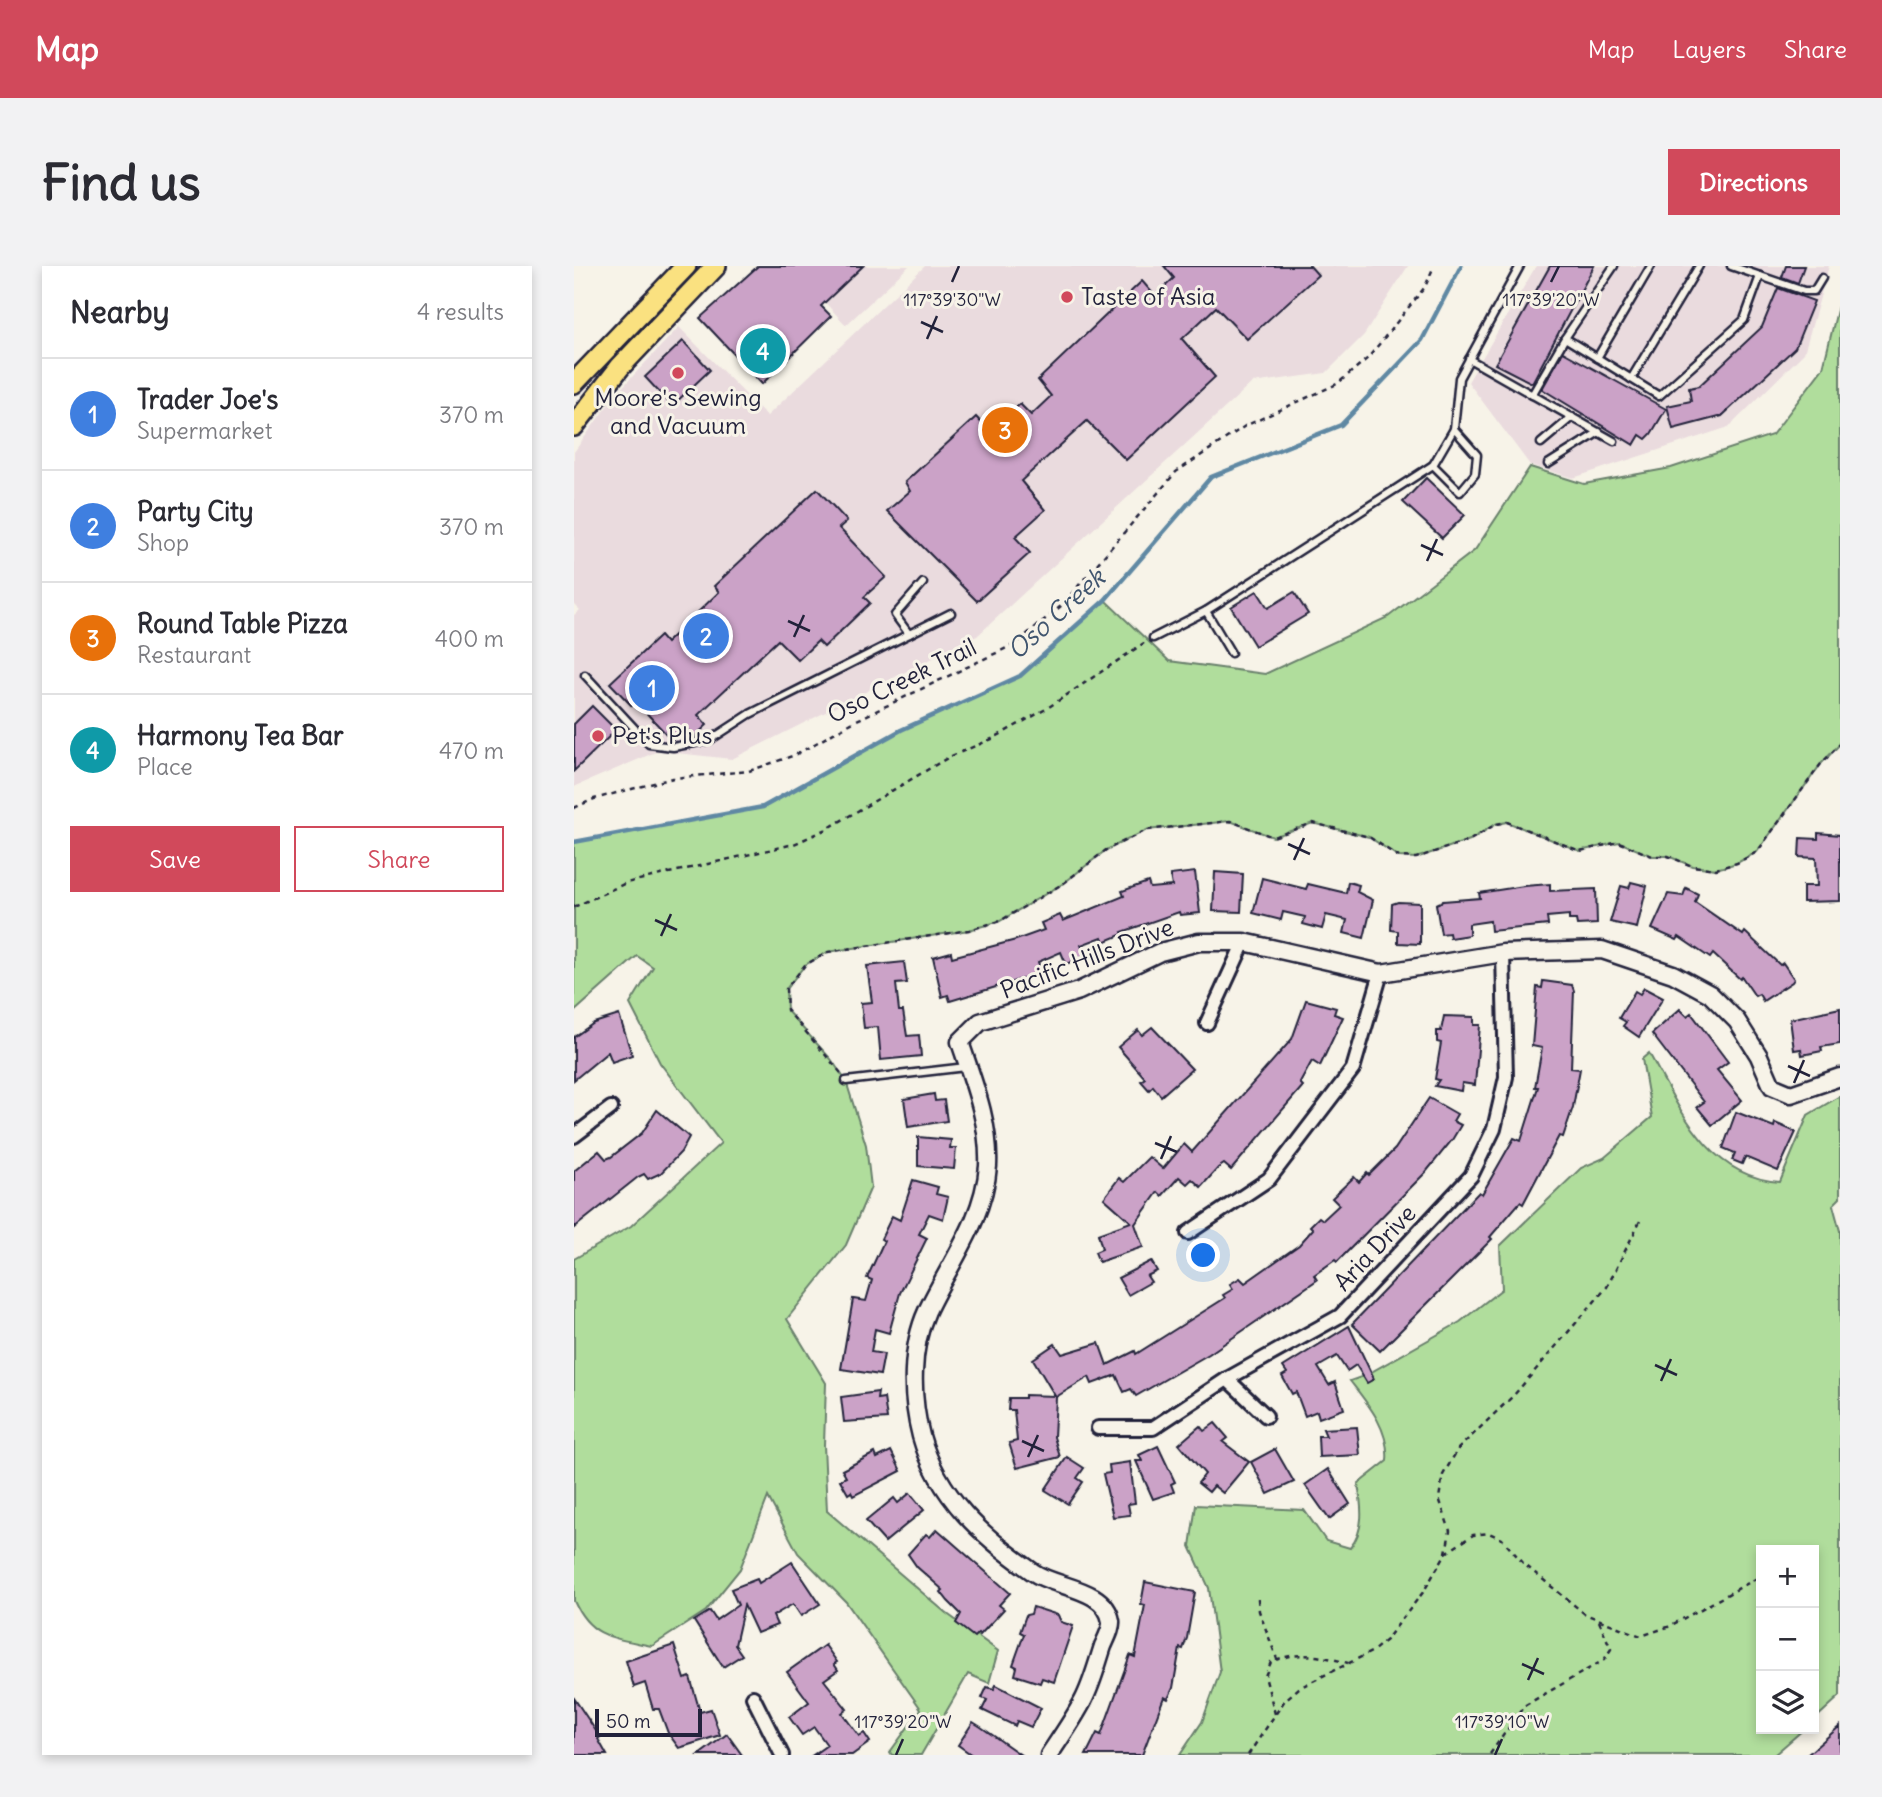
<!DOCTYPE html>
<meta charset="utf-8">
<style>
:root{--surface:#fff;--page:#f2f2f3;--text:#2b2b33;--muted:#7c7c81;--line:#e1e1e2;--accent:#d1495b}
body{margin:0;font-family:Delius,sans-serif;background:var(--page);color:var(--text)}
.controls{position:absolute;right:21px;bottom:21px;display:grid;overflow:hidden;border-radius:0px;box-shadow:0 4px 10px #0003}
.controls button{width:63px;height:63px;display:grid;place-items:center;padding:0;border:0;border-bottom:2px solid var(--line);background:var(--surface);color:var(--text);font:35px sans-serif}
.scale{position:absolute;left:21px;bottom:18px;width:107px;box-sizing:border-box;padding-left:7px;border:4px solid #22223b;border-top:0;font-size:19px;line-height:24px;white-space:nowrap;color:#22223b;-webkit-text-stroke:5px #f7f3e8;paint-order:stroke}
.you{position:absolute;left:630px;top:990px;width:24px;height:24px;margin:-18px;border:5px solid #fff;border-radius:50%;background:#1a73e8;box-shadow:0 0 0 10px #1a73e833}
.badge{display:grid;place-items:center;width:46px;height:46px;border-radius:50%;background:var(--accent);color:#fff;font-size:23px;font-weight:700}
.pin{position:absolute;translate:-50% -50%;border:4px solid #fff;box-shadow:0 2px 7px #0006}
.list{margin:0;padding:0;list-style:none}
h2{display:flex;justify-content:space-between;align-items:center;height:91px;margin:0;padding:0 28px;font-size:30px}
h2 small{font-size:23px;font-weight:400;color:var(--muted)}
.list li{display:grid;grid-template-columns:46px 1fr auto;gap:21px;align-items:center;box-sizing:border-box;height:112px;padding:0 28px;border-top:2px solid var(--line)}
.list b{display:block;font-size:26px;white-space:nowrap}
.list p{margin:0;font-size:23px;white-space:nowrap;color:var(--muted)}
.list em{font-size:23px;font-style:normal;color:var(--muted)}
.actions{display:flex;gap:14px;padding:21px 28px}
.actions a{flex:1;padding:16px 0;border:2px solid var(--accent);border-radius:0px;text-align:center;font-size:24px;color:var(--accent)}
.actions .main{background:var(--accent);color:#fff}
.icon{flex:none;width:38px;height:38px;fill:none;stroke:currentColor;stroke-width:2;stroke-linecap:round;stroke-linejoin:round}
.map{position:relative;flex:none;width:1266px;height:1489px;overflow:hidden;border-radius:0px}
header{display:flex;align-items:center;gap:42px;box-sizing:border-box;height:98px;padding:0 35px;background:var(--accent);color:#fff}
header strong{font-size:33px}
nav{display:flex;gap:38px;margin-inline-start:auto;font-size:24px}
.intro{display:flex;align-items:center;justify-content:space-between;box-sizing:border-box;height:168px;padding:0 42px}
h1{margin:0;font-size:49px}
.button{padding:18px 32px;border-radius:0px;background:var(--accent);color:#fff;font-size:24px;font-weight:700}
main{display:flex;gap:42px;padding:0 42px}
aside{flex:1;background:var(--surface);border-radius:0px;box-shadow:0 4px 10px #0003}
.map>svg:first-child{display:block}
</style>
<header>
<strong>Map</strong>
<nav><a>Map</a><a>Layers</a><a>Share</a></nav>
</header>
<div class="intro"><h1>Find us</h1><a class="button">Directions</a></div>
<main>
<aside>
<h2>Nearby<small>4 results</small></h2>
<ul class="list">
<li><span class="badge" style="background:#3f7fe0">1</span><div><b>Trader Joe's</b><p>Supermarket</p></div><em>370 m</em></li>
<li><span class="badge" style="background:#3f7fe0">2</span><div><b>Party City</b><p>Shop</p></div><em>370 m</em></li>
<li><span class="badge" style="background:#e8710a">3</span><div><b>Round Table Pizza</b><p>Restaurant</p></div><em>400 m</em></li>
<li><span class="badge" style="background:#0f9aa8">4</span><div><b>Harmony Tea Bar</b><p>Place</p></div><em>470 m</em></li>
</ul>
<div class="actions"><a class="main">Save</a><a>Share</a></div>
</aside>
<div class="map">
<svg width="1266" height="1489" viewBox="0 0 1266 1489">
<rect width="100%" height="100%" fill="#f7f3e8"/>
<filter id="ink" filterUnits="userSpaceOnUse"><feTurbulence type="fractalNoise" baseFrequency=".0143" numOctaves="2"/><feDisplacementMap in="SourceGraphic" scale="14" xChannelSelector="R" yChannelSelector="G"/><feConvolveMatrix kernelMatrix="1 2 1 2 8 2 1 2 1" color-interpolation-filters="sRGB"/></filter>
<g filter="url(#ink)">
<!-- built -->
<g fill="#eadbde">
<polygon points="217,0 335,0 272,59"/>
<polygon points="351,0 834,0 790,69 752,107 678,117 403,370 158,493 84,485 0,521 0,349 6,344 0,338 0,186 41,129 105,61 193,150"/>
<polygon points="962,0 1255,0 1230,87 1155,161 999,212 956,199 894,116"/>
</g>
<!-- green -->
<g fill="#b0dd9c" stroke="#69806c" stroke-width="2">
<path d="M1266,32V478L1247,498L1183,586L1163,597L1142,603L1118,600L1094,590H1078L1045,576L1006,585L933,556L922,558L896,574L842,592L825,591L795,571L739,557L699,571L656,555L573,564L532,584L490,617L426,655L395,664L254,686L231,699L212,723L213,745L257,793L272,815L292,879L297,921L272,979L213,1053L252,1117L250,1179L253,1245L372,1347L424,1385L415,1417L394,1408L347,1489H318L316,1486L347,1443L272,1336L224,1287L194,1231L166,1303L132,1345L78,1380C42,1372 17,1373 0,1335V993L57,960L147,877L86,797L56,738L79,701L63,690L0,746V576L189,541L327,464L446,410L531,334L595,395L691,408L814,351L901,284L956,201L1010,218L1097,202L1198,169L1249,102Z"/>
<path d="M1075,787C1106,843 1134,911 1206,916L1234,849L1266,830V932L1259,939L1266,965V1430L1240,1454V1284H1187V1463H1230L1200,1489H606L628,1456L646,1406L635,1322L616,1280L622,1239L730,1244L752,1275L776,1282C791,1264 788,1241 784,1218L813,1195C816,1164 794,1138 776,1115L790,1110L886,1056L928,1023L926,980L1007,902L1030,892L1078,851L1068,793Z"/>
</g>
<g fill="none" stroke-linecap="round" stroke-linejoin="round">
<!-- stream -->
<polyline stroke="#5f88a3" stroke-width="4.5" points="0,576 189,541 327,464 446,410 531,334 637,211 767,159 848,74 887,0"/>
</g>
<!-- building -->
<g fill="#cba2c7" stroke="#22223b" stroke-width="2">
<polygon points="184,0 289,0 247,40 257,50 188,118 126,52"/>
<polygon points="590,0 736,0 744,9 673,73 642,41 608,73 641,111 552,194 513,155 447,215 471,244 441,271 456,287 403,335 313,245 336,225 331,216 402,151 416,166 446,138 457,149 477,130 464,114 568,15 581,30 600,12"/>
<polygon points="976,0 1020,0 958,117 921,98"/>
<polygon points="1212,0 1230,0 1224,17 1208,11"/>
<polygon points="1204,22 1240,35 1221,82 1148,150 1099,163 1093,140 1117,135 1115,122 1125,120 1188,61"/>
<polygon points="109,75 136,104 98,140 71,111"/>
<polygon points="989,86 1092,143 1077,168 1072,173 1066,169 1060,179 968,123"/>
<polygon points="852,212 891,249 868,272 829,236"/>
<polygon points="243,223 273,255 265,262 312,311 290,331 296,337 250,381 244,375 224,394 204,374 124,449 133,459 120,471 111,461 98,474 62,436 58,440 36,417 86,370 92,377 145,326 140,320"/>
<polygon points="683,325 694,342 720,326 734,348 681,380 657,341"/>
<polygon points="18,440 42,464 0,505 0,458"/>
<polygon points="1244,567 1266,569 1266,635 1229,636 1229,620 1243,620 1242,592 1225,591 1226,572 1244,573"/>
<polygon points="621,606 626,647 606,649 605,646 548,666 549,668 530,676 528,671 507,679 512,690 492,698 487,686 464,696 468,707 376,735 374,729 368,731 359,691 377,686 378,691 442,674 470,664 467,657 486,649 489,655 550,630 548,625 574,616 576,622 598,620 596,609"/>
<polygon points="641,606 669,608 667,646 639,645"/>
<polygon points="688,612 732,623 734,618 772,627 774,616 785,619 783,626 799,634 790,672 770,667 773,654 752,649 748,663 729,658 731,651 709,646 707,654 679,647"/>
<polygon points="1057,616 1073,620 1063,662 1036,656 1047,620 1055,622"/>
<polygon points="976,618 976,625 1022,623 1023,658 1003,659 1002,654 995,654 995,649 973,651 974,659 917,665 916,655 895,658 895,669 876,672 875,667 867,668 862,638 869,635 906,632 905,627 950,620"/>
<polygon points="1112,622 1124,628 1121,636 1169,669 1171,666 1206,699 1209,697 1220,713 1218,716 1189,735 1185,728 1181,730 1168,711 1166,713 1139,688 1136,692 1105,671 1103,674 1078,663 1094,628 1109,630"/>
<polygon points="824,636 846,637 846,678 824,677 824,665 817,664 818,638"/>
<polygon points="330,696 333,717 322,718 325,745 329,745 333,770 345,769 347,790 307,794 304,761 290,762 287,737 298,736 293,700"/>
<polygon points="969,715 998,719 1000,725 997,802 1006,803 999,841 989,871 985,870 949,938 946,936 916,971 918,973 806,1085 778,1058 905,926 908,928 940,872 947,875 964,821 961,821 968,782 958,780 963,721 968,722"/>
<polygon points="1070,722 1089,732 1065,771 1049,760 1052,756 1045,752 1061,725 1066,728"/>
<polygon points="732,734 762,742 760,748 769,751 746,800 738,795 726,817 729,820 657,904 650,898 644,902 627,921 618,913 613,918 605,911 588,930 584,926 561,958 569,981 525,996 521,986 528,983 524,968 557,956 530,932 545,912 550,916 575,891 589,903 610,878 618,886 718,773"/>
<polygon points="1266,742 1266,778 1247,781 1248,785 1228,789 1227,783 1220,784 1216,753"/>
<polygon points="1106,743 1113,750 1117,747 1154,796 1143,804 1168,834 1138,859 1123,841 1130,836 1078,768"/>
<polygon points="45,749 58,789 38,796 34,786 0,814 0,771 20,757"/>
<polygon points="870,750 900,751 900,759 906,759 901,819 888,817 887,825 861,820 865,814 861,813 867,777 863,776 863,765 867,765"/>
<polygon points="578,761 618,803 587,830 579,820 575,824 567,815 571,812 544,781 564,764 568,769"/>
<polygon points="360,828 361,835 370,834 373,855 334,861 330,833"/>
<polygon points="855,832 883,848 879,855 887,859 878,874 852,906 763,996 761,994 740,1009 743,1014 635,1088 562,1130 557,1123 550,1126 542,1109 518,1118 515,1111 482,1131 480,1171 486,1191 443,1202 435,1177 443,1175 440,1144 434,1144 435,1132 451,1132 451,1129 481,1130 459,1093 481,1078 488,1088 525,1077 533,1099 561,1085 562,1088 651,1032 649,1029 659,1023 656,1018 666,1012 671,1017 725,979 739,963 736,960 745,951 749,954 765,939 758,932 780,911 785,916 793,907 795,909 821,883"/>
<polygon points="83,844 115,871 107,886 87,907 74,913 70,908 64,911 0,962 0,905 25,885 32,893 37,891 68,867"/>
<polygon points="1162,846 1200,861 1201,857 1222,866 1204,905 1171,891 1168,898 1158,894 1161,887 1149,882"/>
<polygon points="344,871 377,874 376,882 382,882 380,903 344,900"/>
<polygon points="339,914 364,921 362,928 374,931 369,953 355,948 345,968 353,972 326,1027 315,1067 301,1063 297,1086 310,1088 306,1109 267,1103 279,1033 292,1035 298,1014 293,1012 310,975 307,973 318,950 326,954"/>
<polygon points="577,995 583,1005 573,1010 577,1016 554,1029 544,1012"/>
<polygon points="775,1060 800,1113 793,1117 782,1099 773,1105 763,1090 744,1101 755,1119 761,1116 770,1143 745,1152 743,1145 731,1150 722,1126 718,1128 708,1110 713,1107 709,1101"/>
<polygon points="304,1126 303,1133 310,1132 313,1153 270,1156 267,1131"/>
<polygon points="641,1157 654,1172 649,1176 675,1196 649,1227 640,1220 635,1226 624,1217 631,1208 605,1178 626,1160 630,1165"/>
<polygon points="783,1161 786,1189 745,1191 744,1170 752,1170 749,1163"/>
<polygon points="584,1180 601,1216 597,1218 600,1226 579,1233 562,1195 568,1195 565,1189"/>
<polygon points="701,1183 720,1216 694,1228 677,1196"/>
<polygon points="317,1185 327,1205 279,1230 277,1226 274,1228 266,1214 272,1211 268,1204 301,1187 303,1192"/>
<polygon points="493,1191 510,1202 503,1212 509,1216 494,1238 471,1224"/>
<polygon points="556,1196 561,1237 554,1238 556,1249 539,1251 529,1208 536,1207 535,1199"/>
<polygon points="754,1203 776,1238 755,1253 731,1219"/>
<polygon points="336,1227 350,1244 311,1276 292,1255 320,1232 324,1237"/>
<polygon points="363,1263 436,1327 425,1339 430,1343 406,1369 404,1367 400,1371 382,1357 387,1348 374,1335 367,1326 369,1324 343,1301 334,1288 352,1268 356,1271"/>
<polygon points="218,1296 246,1338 227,1350 219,1338 199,1350 203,1359 183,1367 170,1339 161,1379 168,1389 149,1401 120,1355 136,1345 142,1354 164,1339 157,1323 183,1313 185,1317"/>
<polygon points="571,1316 621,1326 613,1372 609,1383 606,1382 599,1422 594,1433 590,1431 568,1489 512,1489 523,1467 527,1469 556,1389 561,1391 571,1339 567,1338"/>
<polygon points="459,1341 484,1349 487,1356 499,1360 480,1416 468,1412 466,1417 441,1409 443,1401 439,1399 450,1368 446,1366 452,1349 457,1348"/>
<polygon points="100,1379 111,1413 116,1411 126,1446 137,1443 146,1469 105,1482 94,1467 85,1443 79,1443 71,1417 60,1421 52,1395"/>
<polygon points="251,1379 263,1396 260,1398 264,1404 250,1414 273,1443 268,1447 285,1470 290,1467 296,1476 278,1489 239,1489 253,1479 240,1461 228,1469 215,1451 235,1436 213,1406"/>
<polygon points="422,1419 467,1442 457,1461 443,1455 441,1460 408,1444 413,1434 408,1432 413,1421 420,1423"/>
<polygon points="0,1432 26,1471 24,1473 33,1489 0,1489"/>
<polygon points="399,1456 407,1461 447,1489 398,1489 384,1479"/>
<polygon points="1266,1460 1266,1489 1233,1489"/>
<polygon points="153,1468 168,1489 125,1489"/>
</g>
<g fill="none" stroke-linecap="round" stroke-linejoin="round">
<!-- service casing -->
<g stroke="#22223b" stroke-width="11">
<g id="service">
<polyline points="1157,0 1230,25 1240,25 1248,12"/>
<polyline points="991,72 1085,130 1170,54 1186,10"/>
<polyline points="1023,92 1077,0"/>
<polyline points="895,93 1040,175"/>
<polyline points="1057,113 1125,0"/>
<polyline points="958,129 991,72 1040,0"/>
<polyline points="967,177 998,151"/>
<polyline points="974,198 1025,166"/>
<polyline points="859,199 886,226 901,208 903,189 880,163"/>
<polyline points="632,345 657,387"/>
<polyline points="335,368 321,349 349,317"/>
<polyline points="579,372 632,345 859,199 880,163 885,112 946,0"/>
<polyline points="11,409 75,478 99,481 136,474 176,448 377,347"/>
<polyline points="272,815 392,801"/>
</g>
</g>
<!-- minor casing -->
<g stroke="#22223b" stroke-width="18">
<g id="minor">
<polyline points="633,757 670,676"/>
<polyline points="0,870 37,842"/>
<polyline points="614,967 695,913 779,803 807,707"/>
<polyline points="653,1113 692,1150"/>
<polyline points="524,1162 579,1162 653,1113 766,1050 897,910 920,863 932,811 929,687"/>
<polyline points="179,1431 208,1489"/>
</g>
</g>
<!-- tertiary casing -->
<g stroke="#22223b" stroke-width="21">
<path id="tertiary" d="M475,1489C487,1471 499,1454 509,1435C518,1418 523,1398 529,1380C532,1373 538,1362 537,1355C531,1321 481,1322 459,1306C409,1271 364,1231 347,1170C337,1132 336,1082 353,1045C375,998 410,954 414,900C416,857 399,815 386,776L406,756L505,725L586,686L625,676H670L807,707L929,687L1028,684L1099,708L1136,728L1163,755L1185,790L1198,820L1217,828L1266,811"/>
</g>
<!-- primary casing -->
<g stroke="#22223b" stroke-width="24">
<g id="primary">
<polyline points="0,117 112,0"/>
<polyline points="0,160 46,101 142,0"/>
</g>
</g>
<!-- path -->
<g stroke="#22223b" stroke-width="2.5" stroke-dasharray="5 5" stroke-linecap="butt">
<polyline points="0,542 20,533 99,512 175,505 221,489 281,455 441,378 487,340 602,206 671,160 763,118 794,92 851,21 860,0"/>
<polyline points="0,641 52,617 220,578 253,563 375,491 418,473 472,443 570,377"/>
<polyline points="267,807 213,744 212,723 231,699 254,686 395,664 426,655 490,617 532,584 573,564 656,555 699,571 739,557 795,571 825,591 842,592 896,574 922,558 933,556 1006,585 1045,576 1078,590 1094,590 1118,600 1142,603 1163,597 1183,586 1247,498 1266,478"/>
<polyline points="872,1287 899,1269 915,1267 928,1273 950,1298 1011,1348 1067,1370 1094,1361 1187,1310"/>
<polyline points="684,1333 685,1345 703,1393"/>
<path d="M701,1448L691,1410L697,1396C722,1384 748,1390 774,1397"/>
<polyline points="916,1488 950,1440 1030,1394 1037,1383 1025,1355"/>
<polyline points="674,1489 711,1434 725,1422 799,1385 812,1374 850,1325 872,1287 876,1265 865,1232 869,1209 884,1183 940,1129 1033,1021 1067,953"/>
</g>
<!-- service -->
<use href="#service" stroke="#f7f3e8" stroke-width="6"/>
<!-- minor -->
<use href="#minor" stroke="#f7f3e8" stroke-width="12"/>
<!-- tertiary -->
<use href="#tertiary" stroke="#f7f3e8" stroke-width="16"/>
<!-- primary -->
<use href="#primary" stroke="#fae180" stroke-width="19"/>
</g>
</g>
<!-- ticks -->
<path fill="none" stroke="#22223b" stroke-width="2.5" d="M378,16L385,0M977,16L985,0M347,56L369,66M353,73L363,50M847,279L869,289M853,295L863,273M214,355L236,365M220,371L230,349M714,578L736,588M720,594L730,572M81,654L103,664M87,670L97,648M1214,800L1236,810M1220,817L1230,794M581,877L603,886M587,893L597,870M1081,1099L1103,1109M1087,1115L1097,1093M448,1175L470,1185M454,1191L464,1169M948,1398L970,1408M954,1414L964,1392M322,1489L329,1473M921,1489L928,1473"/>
<!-- markers -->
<g fill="#d1495b" stroke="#f7f3e8" stroke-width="2.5">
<circle cx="493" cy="31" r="7"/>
<circle cx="104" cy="107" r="7"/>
<circle cx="24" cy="470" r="7"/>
</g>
<g text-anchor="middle" stroke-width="6" stroke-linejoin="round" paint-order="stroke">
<!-- poi labels -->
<g font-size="24" fill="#22223b" stroke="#f7f3e8" text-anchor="start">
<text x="507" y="39">Taste of Asia</text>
<text x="104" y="140" text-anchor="middle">Moore's Sewing<tspan x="104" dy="28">and Vacuum</tspan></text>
<text x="38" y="478">Pet's Plus</text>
</g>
<!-- street labels -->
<g font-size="24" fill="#22223b" stroke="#f7f3e8">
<text transform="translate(328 415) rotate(-26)" y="8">Oso Creek Trail</text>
<text transform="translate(513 693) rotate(-21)" y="8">Pacific Hills Drive</text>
<text transform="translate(801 982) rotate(-47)" y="8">Aria Drive</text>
</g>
<!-- water labels -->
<g font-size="26" font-style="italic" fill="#40556f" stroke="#f7f3e8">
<text transform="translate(482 348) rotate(-42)" y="9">Oso Creek</text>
</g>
</g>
<g font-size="18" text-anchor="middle" fill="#22223b" stroke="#f7f3e8" stroke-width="6" stroke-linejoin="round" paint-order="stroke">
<text x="378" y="40">117°39'30"W</text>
<text x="977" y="40">117°39'20"W</text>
<text x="329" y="1462">117°39'20"W</text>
<text x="928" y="1462">117°39'10"W</text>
</g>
</svg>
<div class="controls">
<button>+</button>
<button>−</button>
<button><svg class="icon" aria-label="layers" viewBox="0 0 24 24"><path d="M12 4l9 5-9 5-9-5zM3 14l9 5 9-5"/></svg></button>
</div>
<div class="scale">50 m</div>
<div class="you"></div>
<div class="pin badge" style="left:78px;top:422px;background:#3f7fe0">1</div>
<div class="pin badge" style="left:132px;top:370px;background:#3f7fe0">2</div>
<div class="pin badge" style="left:431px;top:164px;background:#e8710a">3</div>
<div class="pin badge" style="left:189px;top:85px;background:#0f9aa8">4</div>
</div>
</main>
